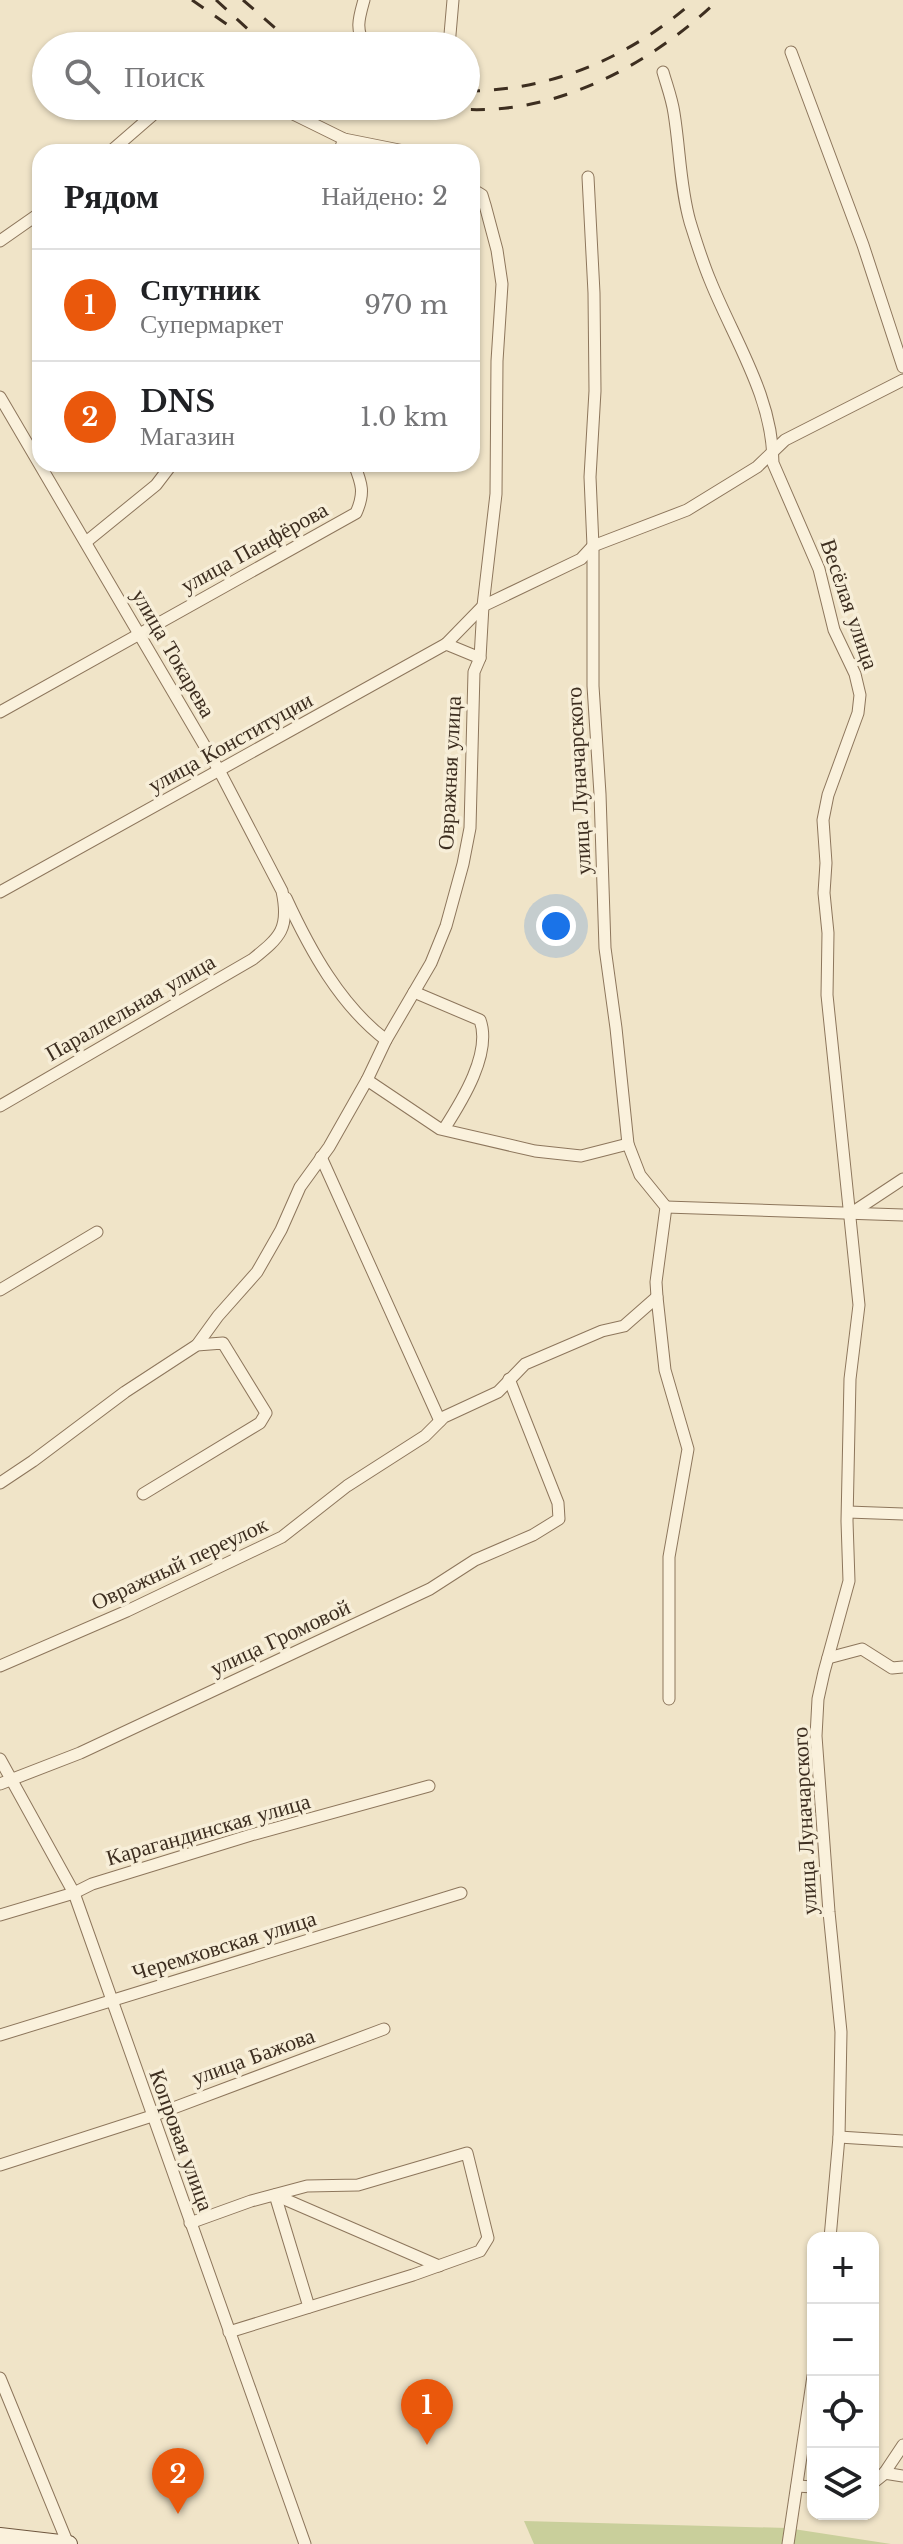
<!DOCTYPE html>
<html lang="ru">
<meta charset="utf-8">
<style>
:root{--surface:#fff;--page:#f2f2f2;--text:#202124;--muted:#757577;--line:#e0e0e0;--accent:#ea580c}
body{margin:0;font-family:"Libre Baskerville",serif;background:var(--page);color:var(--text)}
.controls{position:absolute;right:24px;bottom:24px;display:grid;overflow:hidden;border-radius:16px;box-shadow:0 2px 6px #0004}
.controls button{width:72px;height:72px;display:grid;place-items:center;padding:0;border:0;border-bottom:2px solid var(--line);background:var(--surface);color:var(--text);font:40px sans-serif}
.you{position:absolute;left:556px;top:926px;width:28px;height:28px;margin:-20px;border:6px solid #fff;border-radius:50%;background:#1a73e8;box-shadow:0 0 0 12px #1a73e833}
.badge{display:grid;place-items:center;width:52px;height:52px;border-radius:50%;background:var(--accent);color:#fff;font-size:26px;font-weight:700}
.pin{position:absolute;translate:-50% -66px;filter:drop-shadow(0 2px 4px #0008)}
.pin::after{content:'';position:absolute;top:42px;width:28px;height:24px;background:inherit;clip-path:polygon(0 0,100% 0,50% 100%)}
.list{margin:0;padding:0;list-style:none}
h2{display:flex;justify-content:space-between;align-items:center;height:104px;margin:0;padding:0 32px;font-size:34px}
h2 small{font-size:26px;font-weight:400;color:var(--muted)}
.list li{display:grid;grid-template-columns:52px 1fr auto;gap:24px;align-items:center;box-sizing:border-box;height:112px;padding:0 32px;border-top:2px solid var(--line)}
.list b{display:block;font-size:30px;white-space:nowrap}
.list p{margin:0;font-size:26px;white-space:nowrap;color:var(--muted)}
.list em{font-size:26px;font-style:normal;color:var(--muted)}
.icon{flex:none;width:44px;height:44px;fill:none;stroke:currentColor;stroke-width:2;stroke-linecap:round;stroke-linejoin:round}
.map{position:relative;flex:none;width:903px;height:2544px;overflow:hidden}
.search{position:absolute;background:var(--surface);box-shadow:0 2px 6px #0004;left:32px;top:32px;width:448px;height:88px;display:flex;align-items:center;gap:20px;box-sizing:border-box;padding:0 28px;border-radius:44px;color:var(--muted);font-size:30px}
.panel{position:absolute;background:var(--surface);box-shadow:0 2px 6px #0004;left:32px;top:144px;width:448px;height:328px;border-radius:24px}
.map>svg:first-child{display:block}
</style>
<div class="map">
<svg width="903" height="2544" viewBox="0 0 903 2544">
<rect width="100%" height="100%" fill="#f0e4c8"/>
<!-- green -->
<polygon fill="#c9cf9b" points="524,2521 787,2528 891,2544 534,2544"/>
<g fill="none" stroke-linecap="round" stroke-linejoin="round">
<!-- street casing -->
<g stroke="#8d765c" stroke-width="13">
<g id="street">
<path d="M364,0C359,18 355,29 365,46"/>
<polyline points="449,46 453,0"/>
<polyline points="791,52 863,245 903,367"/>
<path d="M663,72C667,86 672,99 674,113C680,150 680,187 690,222C696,241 702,261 710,280C734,340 773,397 773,463L819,569L834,630L855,674L860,695L858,713L828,795L823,820L826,863L824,893L828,933L827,995L859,1305L850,1379L847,1521L849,1581L824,1672L818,1699L816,1736L829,1912L841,2032L839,2137L830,2238"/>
<polyline points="277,106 344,139 409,152"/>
<polyline points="110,152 163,106"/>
<polyline points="339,152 344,139"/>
<polyline points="588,177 594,293 595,391 590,477 593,546 593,686 600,794 605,948 616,1028 628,1144 640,1175 666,1207 656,1282 657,1297 665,1370 688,1449 669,1557 669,1699"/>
<polyline points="0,241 40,213"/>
<path d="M0,397L220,772L282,891C290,929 280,937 253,959L0,1106"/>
<polyline points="86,542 156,485 172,464"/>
<polyline points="446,644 483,606 581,559 593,546 687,510 757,467 785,440 903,380"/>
<path d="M0,712L356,513C365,493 362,484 354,464"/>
<polyline points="0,892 446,644 480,658"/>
<path d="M286,898C310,950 340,1005 386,1040"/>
<path d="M414,992L480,1020C492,1053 462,1101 444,1129"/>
<polyline points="367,1080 440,1129 535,1151 581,1156 628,1144"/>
<polyline points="321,1157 440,1421"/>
<polyline points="666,1207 903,1215"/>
<polyline points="850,1214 903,1179"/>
<polyline points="0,1290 97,1232"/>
<polyline points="197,1345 218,1316 257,1272 281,1230 300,1187 329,1147 367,1080 386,1040 431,963 446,926 463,864 470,828 474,672 480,658 483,606 496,494 497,361 502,284 497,250 485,205 482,195 472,189"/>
<polyline points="0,1483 33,1461 125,1392 197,1345 223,1343 266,1413 260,1423 143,1494"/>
<polyline points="848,1512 903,1514"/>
<polyline points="828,1658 862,1649 892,1668 903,1667"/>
<polyline points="0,1666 127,1611 282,1537 347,1486 425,1436 444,1417 498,1392 525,1364 602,1331 624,1326 657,1297"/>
<polyline points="0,1759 74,1893 305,2544"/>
<polyline points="0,1784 80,1753 430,1589 475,1560 533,1535 559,1519 558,1503 509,1379"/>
<polyline points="0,1915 74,1893 92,1884 251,1835 429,1786"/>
<polyline points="0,2035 461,1893"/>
<polyline points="839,2137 903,2141"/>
<polyline points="0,2165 152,2116 384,2029"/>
<polyline points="275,2195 439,2266"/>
<polyline points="275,2195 309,2307"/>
<polyline points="190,2223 251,2201 307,2186 358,2185 467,2153 488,2238 480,2251 413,2275 229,2332"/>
<polyline points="0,2378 68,2544"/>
<polyline points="884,2473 903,2476"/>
<polyline points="873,2483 883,2475 903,2445"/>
<polyline points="797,2486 813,2487"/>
<polyline points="788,2544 813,2376"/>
</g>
</g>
<!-- secondary casing -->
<g stroke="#6f573f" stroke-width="18">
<polyline id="secondary" points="0,2536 69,2544"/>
</g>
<!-- street -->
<use href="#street" stroke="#faf1dc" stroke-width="11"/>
<!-- secondary -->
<use href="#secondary" stroke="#faf1dc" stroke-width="16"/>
<!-- rail -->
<g stroke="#3d2e20" stroke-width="3" stroke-dasharray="14 14" stroke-linecap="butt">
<polyline points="192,0 235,30"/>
<polyline points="216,0 250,31 272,46"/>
<polyline points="243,0 281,33 301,46"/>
<path d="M466,91C552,91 631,57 695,0"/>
<path d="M415,106C442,108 469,111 495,109C577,104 660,56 718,0"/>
</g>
</g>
<g text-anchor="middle" stroke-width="7" stroke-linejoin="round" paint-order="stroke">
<!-- street labels -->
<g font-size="22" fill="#3d2e20" stroke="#f7eed8">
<text transform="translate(254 547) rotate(-29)" y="8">улица Панфёрова</text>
<text transform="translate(850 604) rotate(71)" y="8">Весёлая улица</text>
<text transform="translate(174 653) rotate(60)" y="8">улица Токарева</text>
<text transform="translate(230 742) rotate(-29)" y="8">улица Конституции</text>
<text transform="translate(449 773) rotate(-87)" y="8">Овражная улица</text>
<text transform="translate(578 781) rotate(-93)" y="8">улица Луначарского</text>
<text transform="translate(130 1007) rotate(-30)" y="8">Параллельная улица</text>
<text transform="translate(179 1563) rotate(-25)" y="8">Овражный переулок</text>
<text transform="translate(280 1637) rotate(-25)" y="8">улица Громовой</text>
<text transform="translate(804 1821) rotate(-93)" y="8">улица Луначарского</text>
<text transform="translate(208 1829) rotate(-16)" y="8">Карагандинская улица</text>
<text transform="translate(224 1945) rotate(-17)" y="8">Черемховская улица</text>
<text transform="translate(253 2056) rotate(-20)" y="8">улица Бажова</text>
<text transform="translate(182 2140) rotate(70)" y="8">Копровая улица</text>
</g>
</g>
</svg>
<div class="controls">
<button>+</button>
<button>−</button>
<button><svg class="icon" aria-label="locate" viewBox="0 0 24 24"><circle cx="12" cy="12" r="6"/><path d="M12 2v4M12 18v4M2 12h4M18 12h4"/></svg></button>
<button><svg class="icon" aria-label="layers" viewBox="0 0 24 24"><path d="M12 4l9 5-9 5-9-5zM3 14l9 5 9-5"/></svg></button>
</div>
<div class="you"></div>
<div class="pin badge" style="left:427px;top:2445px">1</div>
<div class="pin badge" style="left:178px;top:2514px">2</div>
<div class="search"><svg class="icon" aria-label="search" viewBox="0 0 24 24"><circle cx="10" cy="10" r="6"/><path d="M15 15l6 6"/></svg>Поиск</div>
<section class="panel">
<h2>Рядом<small>Найдено: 2</small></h2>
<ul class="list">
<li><span class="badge">1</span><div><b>Спутник</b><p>Супермаркет</p></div><em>970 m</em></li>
<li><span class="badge">2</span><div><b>DNS</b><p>Магазин</p></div><em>1.0 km</em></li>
</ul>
</section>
</div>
